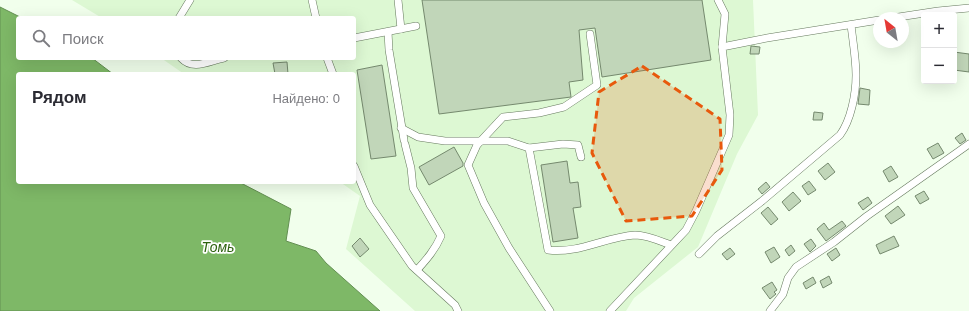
<!DOCTYPE html>
<html lang="ru">
<meta charset="utf-8">
<style>
:root{--surface:#fff;--page:#f2f2f3;--text:#2b2b33;--muted:#7c7c81;--line:#e1e1e2}
body{margin:0;font-family:Arial,sans-serif;background:var(--page);color:var(--text)}
.controls{position:absolute;right:12px;top:12px;display:grid;overflow:hidden;border-radius:4px;box-shadow:0 4px 16px #0002}
.controls button{width:36px;height:36px;display:grid;place-items:center;padding:0;border:0;border-bottom:1px solid var(--line);background:var(--surface);color:var(--text);font:20px sans-serif}
.compass{position:absolute;left:873px;top:12px;width:36px;height:36px;border-radius:50%;background:var(--surface);box-shadow:0 4px 16px #0002;rotate:329deg}
.list{margin:0;padding:0;list-style:none}
h2{display:flex;justify-content:space-between;align-items:center;height:52px;margin:0;padding:0 16px;font-size:17px}
h2 small{font-size:13px;font-weight:400;color:var(--muted)}
.icon{flex:none;width:22px;height:22px;fill:none;stroke:currentColor;stroke-width:2;stroke-linecap:round;stroke-linejoin:round}
.map{position:relative;flex:none;width:969px;height:311px;overflow:hidden}
.search{position:absolute;background:var(--surface);box-shadow:0 4px 16px #0002;left:16px;top:16px;width:340px;height:44px;display:flex;align-items:center;gap:10px;box-sizing:border-box;padding:0 14px;border-radius:4px;color:var(--muted);font-size:15px}
.panel{position:absolute;background:var(--surface);box-shadow:0 4px 16px #0002;left:16px;top:72px;width:340px;height:112px;border-radius:4px}
.map>svg:first-child{display:block}
</style>
<div class="map">
<svg width="969" height="311" viewBox="0 0 969 311">
<rect width="100%" height="100%" fill="#f1ffec"/>
<!-- built -->
<polygon fill="#ddf8d3" points="72,0 753,0 758,115 737,154 698,247 634,298 626,311 415,311 346,249 360,196 340,182 354,182 354,74 184,74 161,58 354,58 354,18 102,18"/>
<!-- water -->
<polygon fill="#7eb867" stroke="#638f52" points="0,7 22,18 18,18 18,58 92,58 113,74 18,74 18,182 239,182 291,209 286,241 316,251 326,263 380,311 0,311"/>
<!-- building -->
<g fill="#c1d6b9" stroke="#75896e">
<polygon points="422,0 702,0 711,60 602,77 595,28 579,30 583,80 569,82 571,97 439,114"/>
<polygon points="751,46 760,47 759,54 750,54"/>
<polygon points="954,52 969,54 969,72 954,70"/>
<polygon points="287,62 288,74 275,74 273,63"/>
<polygon points="382,65 396,156 371,159 357,70"/>
<polygon points="860,88 870,90 869,105 858,104"/>
<polygon points="814,112 823,113 822,120 813,120"/>
<polygon points="962,133 966,140 960,144 955,138"/>
<polygon points="938,143 944,153 933,159 927,149"/>
<polygon points="454,147 463,163 463,166 429,185 419,167"/>
<polygon points="567,161 570,183 578,182 581,207 573,208 578,238 553,242 541,165"/>
<polygon points="828,163 835,172 825,180 818,171"/>
<polygon points="891,166 898,177 889,182 883,171"/>
<polygon points="809,181 816,190 808,195 802,186"/>
<polygon points="766,182 770,187 762,194 758,189"/>
<polygon points="924,191 929,199 920,204 915,196"/>
<polygon points="793,192 801,201 789,211 782,202"/>
<polygon points="868,197 872,203 863,210 858,203"/>
<polygon points="898,206 905,215 891,224 885,216"/>
<polygon points="768,207 778,219 771,225 761,213"/>
<polygon points="842,221 846,226 826,241 817,229 824,223 829,230"/>
<polygon points="894,236 899,246 880,254 876,245"/>
<polygon points="360,238 369,249 360,257 352,246"/>
<polygon points="811,239 816,246 810,252 804,244"/>
<polygon points="791,245 795,251 789,256 785,250"/>
<polygon points="774,247 780,257 771,263 765,252"/>
<polygon points="730,248 735,254 727,260 722,254"/>
<polygon points="836,248 840,255 832,261 827,254"/>
<polygon points="829,276 832,283 823,288 820,281"/>
<polygon points="813,277 816,283 806,289 803,283"/>
<polygon points="772,282 777,290 774,292 776,294 770,299 762,288"/>
</g>
<g fill="none" stroke-linecap="round" stroke-linejoin="round">
<!-- minor casing -->
<g stroke="#66795e" stroke-width="8">
<g id="minor">
<polyline points="312,0 316,18"/>
<polyline points="398,0 401,29"/>
<polyline points="718,0 725,14 722,47"/>
<polyline points="179,18 190,0"/>
<polyline points="892,18 938,11 969,8"/>
<polyline points="388,32 389,50 404,140"/>
<polyline points="354,38 416,26"/>
<path d="M181,58C193,71 209,61 224,58"/>
<polyline points="327,58 333,74"/>
<polyline points="401,128 418,137 445,141 508,141 529,148 563,144 578,145 581,157"/>
<path d="M405,144L411,168L413,188L441,236C435,250 426,260 417,270"/>
<path d="M529,148L548,250C578,254 605,237 635,235C647,235 660,241 671,245"/>
<polyline points="354,166 370,205 412,266 455,305 458,311"/>
<path d="M699,254L717,236L762,201L840,135C851,120 856,94 856,75C856,59 853,42 851,25"/>
<polyline points="550,311 509,248 484,203 468,165 477,145 503,117 539,113 564,107 597,85 590,34"/>
<polyline points="610,311 686,230 696,211 729,135 730,115 722,47 767,38 879,20"/>
<polyline points="770,311 783,294 788,278 796,267 834,242 867,216 969,144"/>
</g>
</g>
<!-- minor -->
<use href="#minor" stroke="#fff" stroke-width="7"/>
</g>
<!-- marked area -->
<path fill="#e8590c" fill-opacity="0.2" stroke="#e8590c" stroke-width="3" stroke-dasharray="8 5" stroke-linejoin="round" d="M642,66L720,119L722,170L692,216L626,221L592,153L599,92Z"/>
<g text-anchor="middle" stroke-width="3.5" stroke-linejoin="round" paint-order="stroke">
<!-- water labels -->
<g font-size="14" font-style="italic" fill="#2e6310" stroke="#fff">
<text x="218" y="252">Томь</text>
</g>
</g>
</svg>
<div class="controls">
<button>+</button>
<button>−</button>
</div>
<svg class="compass" viewBox="-18 -18 36 36"><path d="M0-13l5 13h-10z" fill="#e53935"/><path d="M0 13l5-13h-10z" fill="#7c7c81"/></svg>
<div class="search"><svg class="icon" aria-label="search" viewBox="0 0 24 24"><circle cx="10" cy="10" r="6"/><path d="M15 15l6 6"/></svg>Поиск</div>
<section class="panel">
<h2>Рядом<small>Найдено: 0</small></h2>
<ul class="list">
</ul>
</section>
</div>
